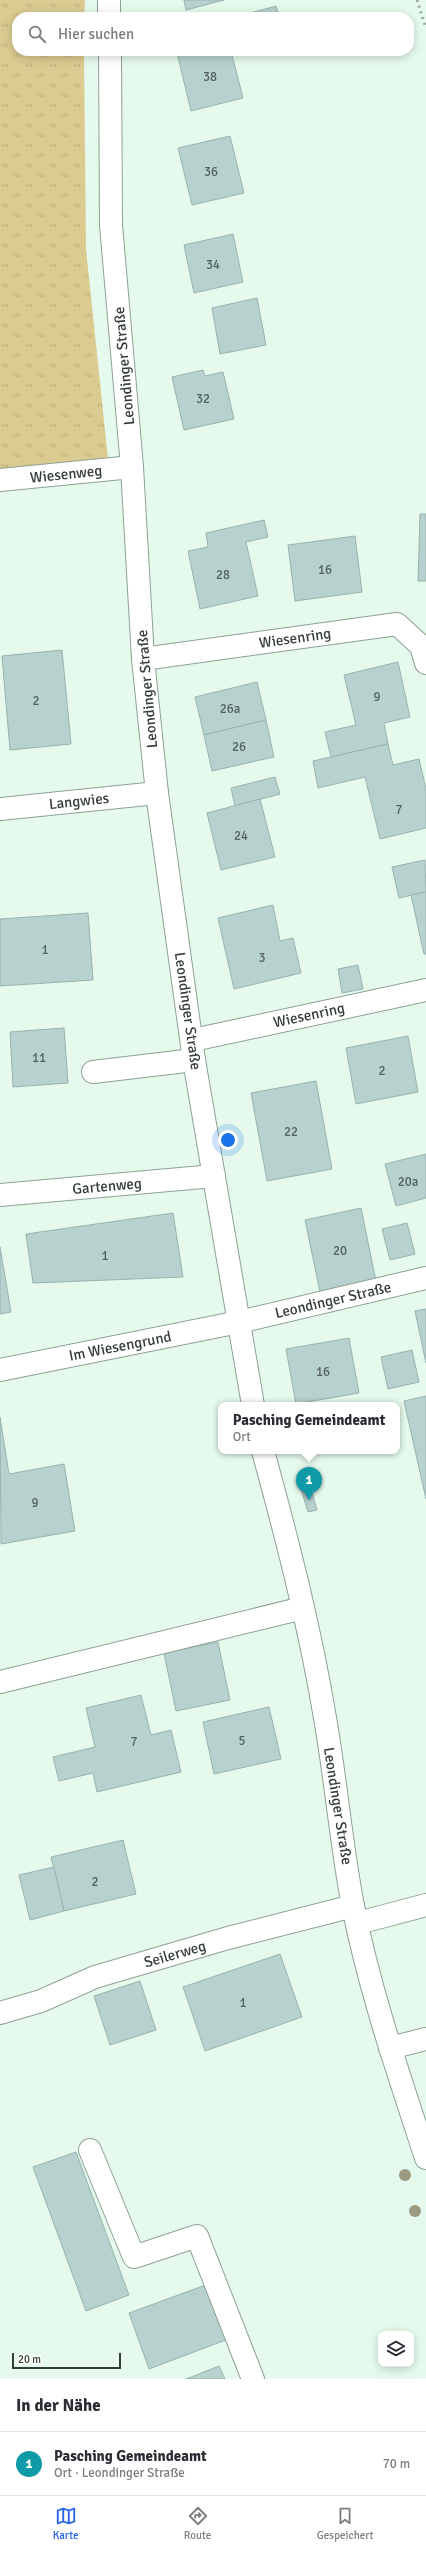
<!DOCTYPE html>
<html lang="de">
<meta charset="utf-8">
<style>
:root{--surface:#fff;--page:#f7f7f7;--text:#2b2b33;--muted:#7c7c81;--line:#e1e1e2;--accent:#2563eb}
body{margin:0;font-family:Signika,sans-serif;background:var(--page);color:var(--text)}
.controls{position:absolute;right:12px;bottom:12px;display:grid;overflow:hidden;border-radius:8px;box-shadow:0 2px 10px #0003}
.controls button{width:36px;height:36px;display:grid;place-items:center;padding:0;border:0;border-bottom:1px solid var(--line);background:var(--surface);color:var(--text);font:20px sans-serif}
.scale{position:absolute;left:12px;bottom:10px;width:109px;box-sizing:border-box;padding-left:4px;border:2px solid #343d37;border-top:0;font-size:11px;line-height:14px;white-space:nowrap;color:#343d37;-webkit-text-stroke:3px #fff;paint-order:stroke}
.you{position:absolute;left:228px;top:1140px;width:14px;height:14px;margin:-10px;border:3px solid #fff;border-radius:50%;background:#1a73e8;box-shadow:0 0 0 6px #1a73e833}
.badge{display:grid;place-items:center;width:26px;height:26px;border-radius:50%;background:var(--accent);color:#fff;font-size:13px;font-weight:700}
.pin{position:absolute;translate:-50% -33px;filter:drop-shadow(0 1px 2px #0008)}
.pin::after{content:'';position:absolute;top:21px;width:14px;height:12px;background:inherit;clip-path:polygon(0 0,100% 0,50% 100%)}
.popup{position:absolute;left:218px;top:1402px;width:182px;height:52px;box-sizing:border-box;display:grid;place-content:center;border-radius:8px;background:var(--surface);filter:drop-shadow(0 1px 3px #0005);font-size:13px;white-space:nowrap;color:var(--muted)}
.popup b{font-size:15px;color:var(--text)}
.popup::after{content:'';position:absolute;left:50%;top:100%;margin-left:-8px;border:8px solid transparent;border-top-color:var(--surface)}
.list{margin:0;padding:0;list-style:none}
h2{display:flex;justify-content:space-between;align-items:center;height:52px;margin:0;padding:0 16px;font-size:17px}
h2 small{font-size:13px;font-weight:400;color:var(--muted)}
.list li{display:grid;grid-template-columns:26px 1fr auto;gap:12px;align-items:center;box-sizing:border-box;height:64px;padding:0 16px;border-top:1px solid var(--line)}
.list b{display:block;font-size:15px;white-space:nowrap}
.list p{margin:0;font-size:13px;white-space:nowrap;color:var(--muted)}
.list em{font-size:13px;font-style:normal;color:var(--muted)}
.icon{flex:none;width:22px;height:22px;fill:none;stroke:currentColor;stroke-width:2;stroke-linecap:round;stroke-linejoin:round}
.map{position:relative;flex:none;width:426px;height:2379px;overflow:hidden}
.search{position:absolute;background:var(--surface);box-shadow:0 2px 10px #0003;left:12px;right:12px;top:12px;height:44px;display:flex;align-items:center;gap:10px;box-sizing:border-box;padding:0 14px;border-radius:16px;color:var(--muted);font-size:15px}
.sheet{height:116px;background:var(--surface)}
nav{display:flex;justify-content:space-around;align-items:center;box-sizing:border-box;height:56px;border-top:1px solid var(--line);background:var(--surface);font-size:11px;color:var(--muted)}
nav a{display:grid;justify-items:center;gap:2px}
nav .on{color:var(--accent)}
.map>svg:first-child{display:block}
</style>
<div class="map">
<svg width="426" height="2379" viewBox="0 0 426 2379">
<defs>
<pattern id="grass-tufts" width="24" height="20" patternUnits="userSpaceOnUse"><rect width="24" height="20" fill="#dbcb91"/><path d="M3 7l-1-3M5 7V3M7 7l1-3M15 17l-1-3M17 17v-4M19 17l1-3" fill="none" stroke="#bdaf7e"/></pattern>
</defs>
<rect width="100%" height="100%" fill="#e5faec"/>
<!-- grass -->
<polygon fill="url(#grass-tufts)" points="0,0 85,0 84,17 17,17 17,51 84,51 86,249 108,459 0,469"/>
<!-- building -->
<g fill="#b6d1ce" stroke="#98b3af">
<polygon points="184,0 224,0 186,10"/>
<polygon points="276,6 279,17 236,17"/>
<polygon points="186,51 231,51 243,98 191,111 177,53"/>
<polygon points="230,136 244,193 192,205 178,148"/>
<polygon points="233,234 243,282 194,293 184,245"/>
<polygon points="257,298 266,345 220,354 212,308"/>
<polygon points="203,370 205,376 223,372 234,419 184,430 172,377"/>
<polygon points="420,514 426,514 426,581 418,581"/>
<polygon points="264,520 268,537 246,542 258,596 200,609 188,551 208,547 206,533"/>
<polygon points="355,536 362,592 295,601 288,545"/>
<polygon points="62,650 71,744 10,750 2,656"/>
<polygon points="398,662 410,717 384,723 388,744 331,757 325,732 356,725 344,675"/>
<polygon points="257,682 266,720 204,735 195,697"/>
<polygon points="266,720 274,757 212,771 204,735"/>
<polygon points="388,744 393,765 419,759 426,789 426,828 380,839 365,777 318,788 313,761"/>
<polygon points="275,777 280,794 235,806 231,788"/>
<polygon points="260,799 275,857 221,870 207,813"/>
<polygon points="425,860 426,892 399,898 392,867"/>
<polygon points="426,892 426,954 424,954 411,895"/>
<polygon points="273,905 280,941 293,938 301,973 234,989 218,918"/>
<polygon points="88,913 93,980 0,986 0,919"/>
<polygon points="358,965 363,989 342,993 338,969"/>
<polygon points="64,1028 68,1083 13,1087 10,1032"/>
<polygon points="408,1036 418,1092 356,1104 346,1048"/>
<polygon points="316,1081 332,1169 267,1181 251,1093"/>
<polygon points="426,1154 426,1198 396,1206 385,1164"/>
<polygon points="361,1208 376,1281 320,1292 305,1220"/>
<polygon points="173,1213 183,1277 33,1283 26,1234"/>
<polygon points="407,1223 415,1254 390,1260 382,1229"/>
<polygon points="0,1247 11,1312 0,1314"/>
<polygon points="426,1309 426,1363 415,1311"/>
<polygon points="349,1338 359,1393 296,1404 286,1349"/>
<polygon points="412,1350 419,1382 388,1389 381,1357"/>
<polygon points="426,1396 426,1499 404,1401"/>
<polygon points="0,1417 9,1474 64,1464 75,1531 1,1544"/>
<polygon points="310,1486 317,1510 308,1512 301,1489"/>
<polygon points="218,1642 230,1700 176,1711 164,1653"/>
<polygon points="141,1695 151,1735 171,1730 181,1772 97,1792 93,1773 59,1781 53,1757 95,1747 86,1708"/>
<polygon points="269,1707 281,1759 214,1774 203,1722"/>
<polygon points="123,1840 136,1894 64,1911 51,1857"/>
<polygon points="54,1867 64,1911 30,1920 19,1875"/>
<polygon points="280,1954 302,2017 205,2051 183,1987"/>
<polygon points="140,1981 156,2030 110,2045 94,1996"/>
<polygon points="76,2152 129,2295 86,2311 33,2167"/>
<polygon points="211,2283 231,2338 149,2369 129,2313"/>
<polygon points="219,2366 225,2379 186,2379"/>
</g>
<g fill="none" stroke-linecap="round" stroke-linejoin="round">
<!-- minor casing -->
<g stroke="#8da194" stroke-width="24">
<g id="minor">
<polyline points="109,0 109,17"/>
<polyline points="110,51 111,225 132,467 143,659 157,793 194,1060 253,1405"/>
<polyline points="0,480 132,467"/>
<polyline points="143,659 397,624 421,646 426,663"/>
<polyline points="0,809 157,793"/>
<polyline points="193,1040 426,990"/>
<polyline points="93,1072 194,1060"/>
<polyline points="0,1195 214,1176"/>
<polyline points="0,1370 239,1322 426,1278"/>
<path d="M263,1451C287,1539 310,1627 325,1718C336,1780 341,1844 353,1906C370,1992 399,2075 426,2158"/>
<polyline points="0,1682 303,1608"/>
<polyline points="358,1923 426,1905"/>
<polyline points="0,2013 41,2001 95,1977 228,1938 353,1906"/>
<polyline points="390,2048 426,2039"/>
<polyline points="90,2150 134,2257 197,2236 253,2379"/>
</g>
</g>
<!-- minor -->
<use href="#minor" stroke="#fff" stroke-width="22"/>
<!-- rail -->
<polyline stroke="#95a49a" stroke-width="3" stroke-dasharray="2 4" stroke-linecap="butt" points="417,0 426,28"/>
</g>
<!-- trees -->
<g fill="#999c80">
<circle cx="405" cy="2175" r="6"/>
<circle cx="415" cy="2211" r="6"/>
</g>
<g text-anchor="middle" stroke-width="3" stroke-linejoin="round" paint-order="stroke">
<!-- number labels -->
<g font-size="13" fill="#54625d">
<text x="210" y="81">38</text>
<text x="211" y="176">36</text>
<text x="213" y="269">34</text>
<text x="203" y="403">32</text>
<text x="325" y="574">16</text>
<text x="223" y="579">28</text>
<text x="377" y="701">9</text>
<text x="36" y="705">2</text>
<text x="230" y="713">26a</text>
<text x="239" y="751">26</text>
<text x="399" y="814">7</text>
<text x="241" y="840">24</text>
<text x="45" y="954">1</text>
<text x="262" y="962">3</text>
<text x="39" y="1062">11</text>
<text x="382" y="1075">2</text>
<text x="291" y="1136">22</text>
<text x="408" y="1186">20a</text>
<text x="340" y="1255">20</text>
<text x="105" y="1260">1</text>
<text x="323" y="1376">16</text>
<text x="35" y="1507">9</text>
<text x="242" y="1745">5</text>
<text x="134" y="1746">7</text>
<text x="95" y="1886">2</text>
<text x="243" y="2007">1</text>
</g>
<!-- street labels -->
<g font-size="15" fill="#343d37" stroke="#fff">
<text transform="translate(124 366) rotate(-95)" y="5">Leondinger Straße</text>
<text transform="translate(66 474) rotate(-6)" y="5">Wiesenweg</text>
<text transform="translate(295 638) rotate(-8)" y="5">Wiesenring</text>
<text transform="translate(147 689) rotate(-95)" y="5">Leondinger Straße</text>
<text transform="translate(79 801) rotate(-6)" y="5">Langwies</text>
<text transform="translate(188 1011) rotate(82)" y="5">Leondinger Straße</text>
<text transform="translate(309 1015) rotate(-12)" y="5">Wiesenring</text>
<text transform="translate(107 1186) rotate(-5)" y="5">Gartenweg</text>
<text transform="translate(333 1300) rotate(-13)" y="5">Leondinger Straße</text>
<text transform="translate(120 1346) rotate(-11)" y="5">Im Wiesengrund</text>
<text transform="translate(338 1806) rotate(81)" y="5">Leondinger Straße</text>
<text transform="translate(175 1954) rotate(-16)" y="5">Seilerweg</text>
</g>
</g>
</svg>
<div class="controls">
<button><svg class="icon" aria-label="layers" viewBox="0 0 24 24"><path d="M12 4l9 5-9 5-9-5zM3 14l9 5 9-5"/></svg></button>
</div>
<div class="scale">20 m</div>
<div class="you"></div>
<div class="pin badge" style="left:309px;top:1500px;background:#0f9aa8">1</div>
<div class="popup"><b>Pasching Gemeindeamt</b>Ort</div>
<div class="search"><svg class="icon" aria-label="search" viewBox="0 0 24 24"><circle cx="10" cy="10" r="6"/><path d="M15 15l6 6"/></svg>Hier suchen</div>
</div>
<section class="sheet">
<h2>In der Nähe<small></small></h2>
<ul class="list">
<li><span class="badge" style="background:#0f9aa8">1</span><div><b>Pasching Gemeindeamt</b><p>Ort · Leondinger Straße</p></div><em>70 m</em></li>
</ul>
</section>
<nav>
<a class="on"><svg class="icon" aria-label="map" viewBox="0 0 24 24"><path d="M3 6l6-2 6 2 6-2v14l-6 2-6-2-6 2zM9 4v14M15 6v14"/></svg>Karte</a>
<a><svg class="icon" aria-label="directions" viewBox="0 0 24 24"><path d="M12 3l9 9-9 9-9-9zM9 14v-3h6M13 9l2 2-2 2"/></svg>Route</a>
<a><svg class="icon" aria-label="saved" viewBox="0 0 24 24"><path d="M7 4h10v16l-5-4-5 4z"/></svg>Gespeichert</a>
</nav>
